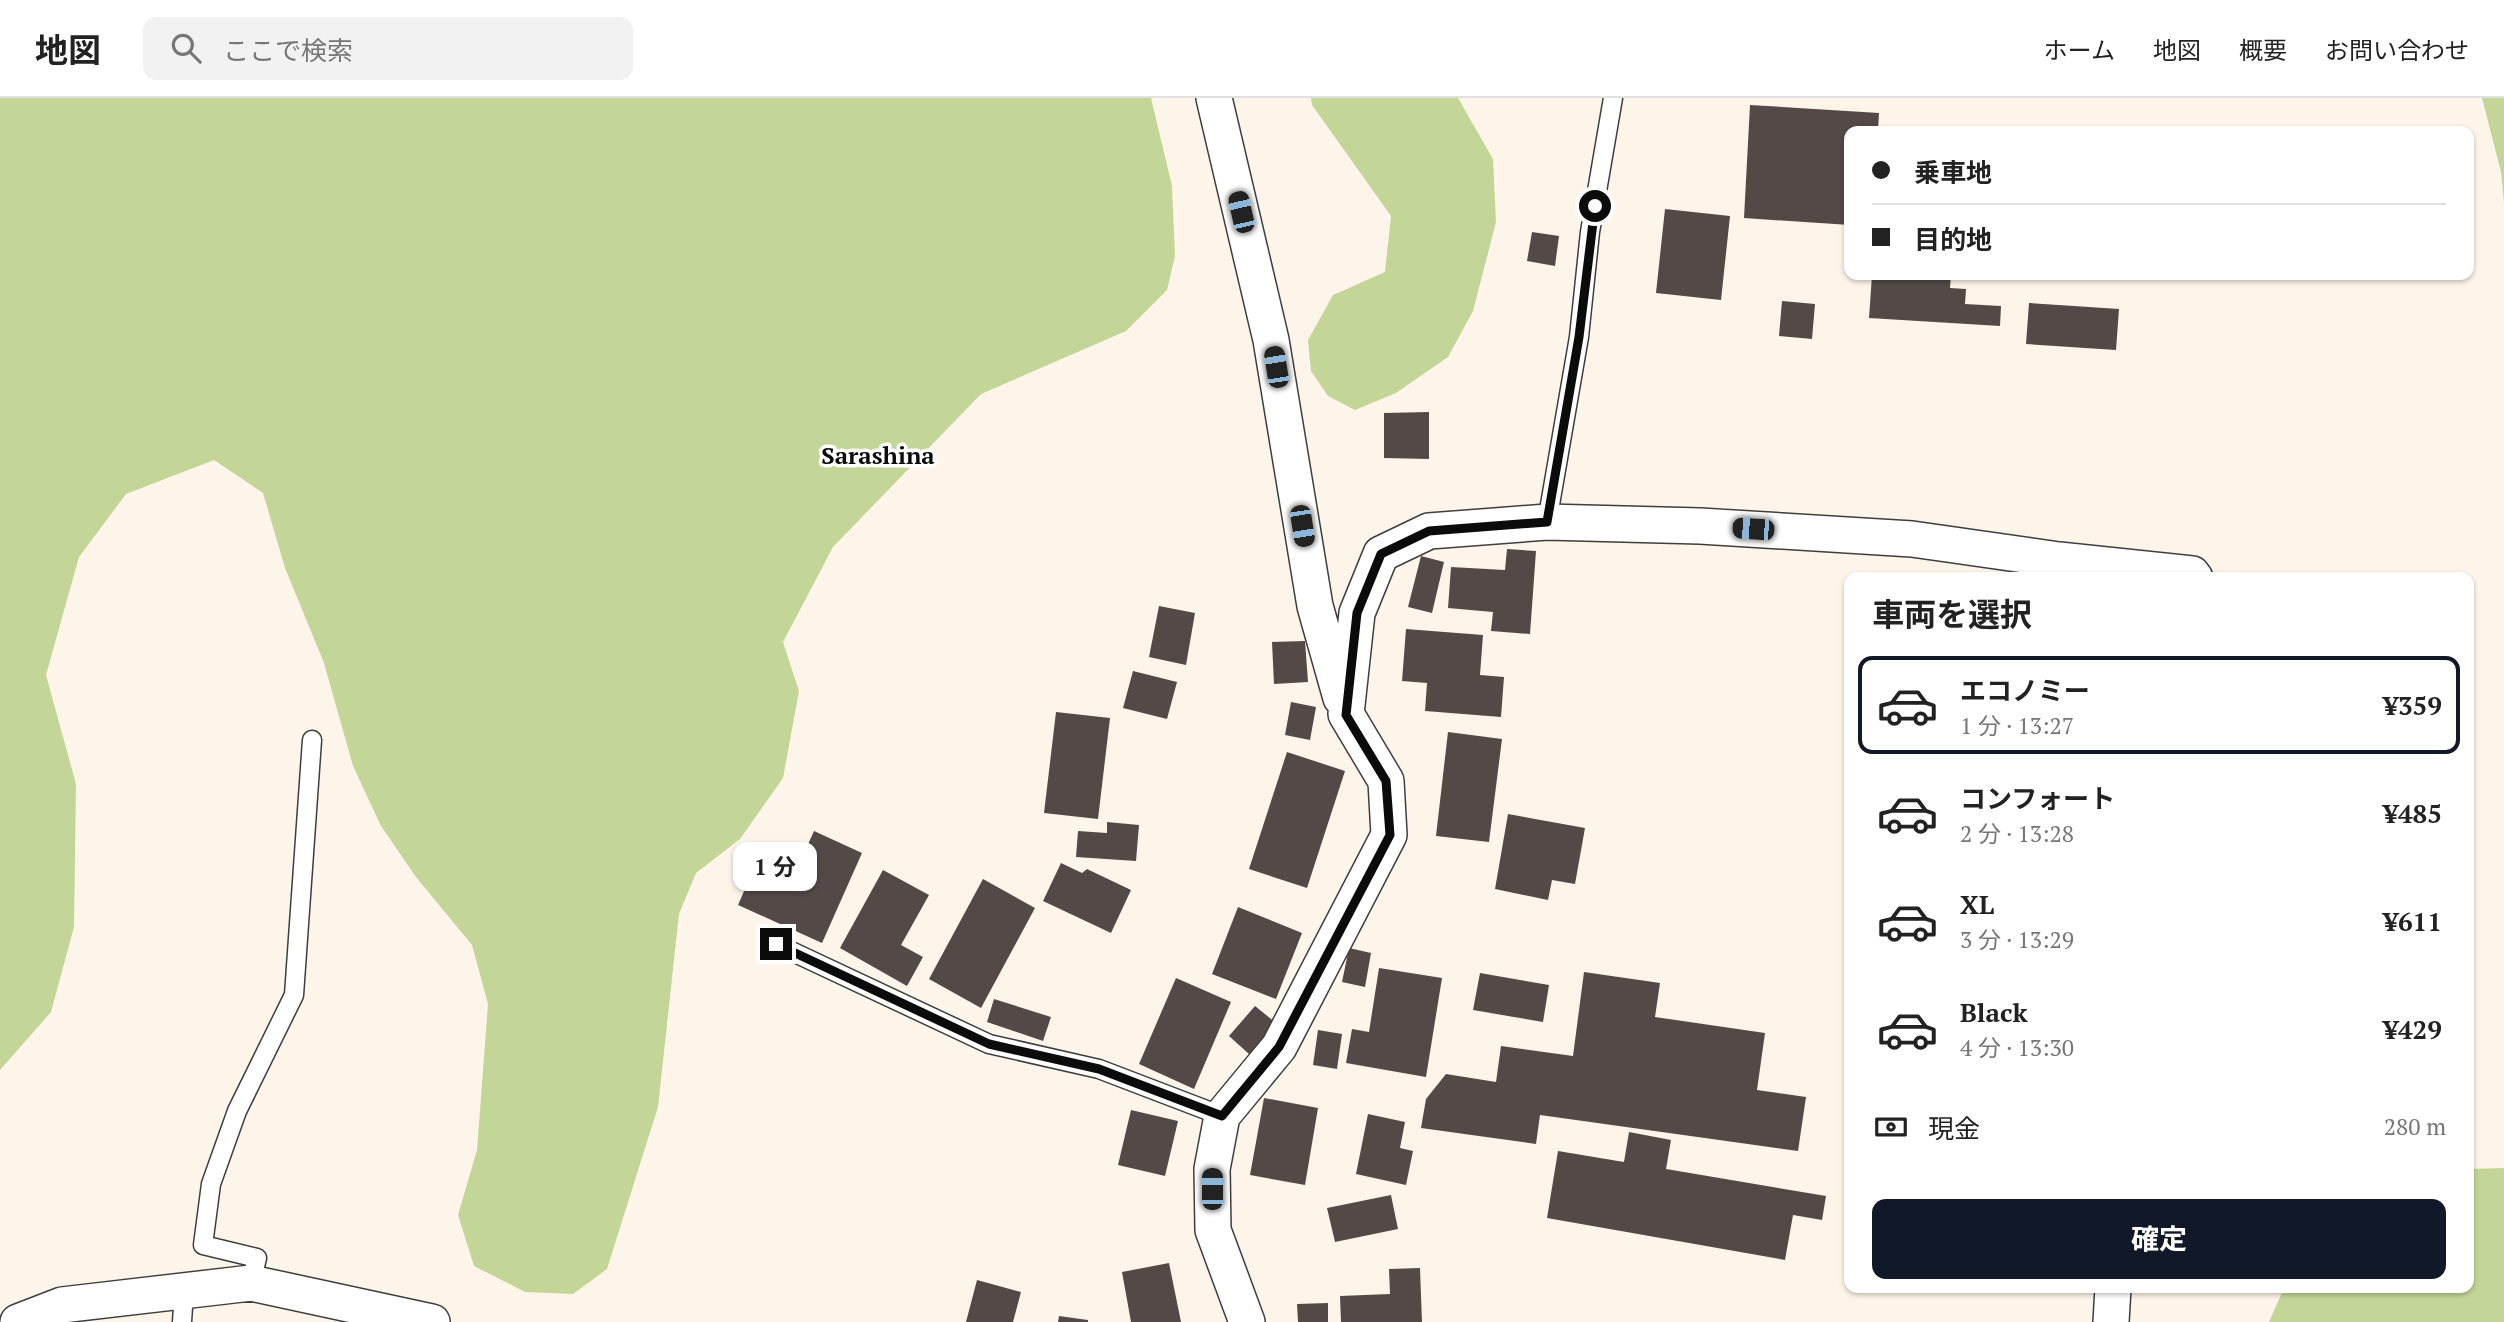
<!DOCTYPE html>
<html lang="ja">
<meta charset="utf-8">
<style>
body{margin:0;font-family:"PT Serif","Noto Sans JP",serif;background:#f2f2f2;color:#222;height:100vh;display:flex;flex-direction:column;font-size:26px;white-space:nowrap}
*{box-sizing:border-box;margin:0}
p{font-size:23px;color:#767676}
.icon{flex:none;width:38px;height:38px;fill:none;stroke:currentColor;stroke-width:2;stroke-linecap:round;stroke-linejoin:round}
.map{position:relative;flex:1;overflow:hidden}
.sheet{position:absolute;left:1844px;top:474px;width:630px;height:721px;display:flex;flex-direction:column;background:#fff;border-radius:14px;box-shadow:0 2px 5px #0004}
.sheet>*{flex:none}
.hud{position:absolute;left:1844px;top:28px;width:630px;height:154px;border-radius:14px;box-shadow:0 2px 5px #0004;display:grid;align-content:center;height:154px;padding:0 28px;background:#fff}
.end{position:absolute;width:32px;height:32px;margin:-16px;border:9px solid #0b0b0b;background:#fff;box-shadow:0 0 0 4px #fff}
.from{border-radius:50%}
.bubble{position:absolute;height:49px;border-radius:14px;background:#fff;box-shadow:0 2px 5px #0004;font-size:23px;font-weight:700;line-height:49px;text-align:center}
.car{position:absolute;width:21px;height:42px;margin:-21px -10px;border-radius:9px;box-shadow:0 0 5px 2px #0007;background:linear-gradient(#222 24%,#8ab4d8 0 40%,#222 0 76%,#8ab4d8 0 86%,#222 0)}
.hud b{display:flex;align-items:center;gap:24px;height:66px;font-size:26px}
.hud b+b{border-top:2px solid #e0e0e0}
.hud i{width:18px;height:18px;background:#222}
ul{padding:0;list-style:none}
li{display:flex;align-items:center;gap:21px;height:98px;margin:0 14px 10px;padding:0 14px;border:4px solid transparent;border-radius:14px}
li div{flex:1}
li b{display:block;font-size:26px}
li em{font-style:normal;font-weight:700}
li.current{border-color:#111827}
li>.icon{width:63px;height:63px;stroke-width:1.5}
h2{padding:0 28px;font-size:32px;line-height:84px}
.pay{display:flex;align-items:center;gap:18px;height:77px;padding:0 28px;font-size:26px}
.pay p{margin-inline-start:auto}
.primary-button{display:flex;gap:14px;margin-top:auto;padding:14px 28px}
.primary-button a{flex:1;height:80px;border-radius:14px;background:#111827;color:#fff;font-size:28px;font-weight:700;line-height:80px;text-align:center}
header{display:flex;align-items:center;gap:42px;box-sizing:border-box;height:98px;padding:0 35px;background:#fff;border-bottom:2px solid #e0e0e0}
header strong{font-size:33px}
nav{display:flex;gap:38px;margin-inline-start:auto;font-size:24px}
.search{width:490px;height:63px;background:#f2f2f2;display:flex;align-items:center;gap:18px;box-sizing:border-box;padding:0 24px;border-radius:14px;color:#767676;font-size:26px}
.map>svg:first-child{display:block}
.forest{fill:#c3d697}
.building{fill:#534a48}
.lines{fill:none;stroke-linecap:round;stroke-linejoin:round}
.lane-casing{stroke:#3e3e3e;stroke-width:21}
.street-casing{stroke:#3e3e3e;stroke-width:38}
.lane{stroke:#fff;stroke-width:18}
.street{stroke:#fff;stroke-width:35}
.route{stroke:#0b0b0b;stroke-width:9}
.labels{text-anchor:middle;stroke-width:7;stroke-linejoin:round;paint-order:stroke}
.quarter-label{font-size:24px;font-weight:bold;fill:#0b0b0b;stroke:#fff}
</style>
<header>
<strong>地図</strong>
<div class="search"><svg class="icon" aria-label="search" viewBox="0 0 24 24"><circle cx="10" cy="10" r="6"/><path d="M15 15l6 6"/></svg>ここで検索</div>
<nav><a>ホーム</a><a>地図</a><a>概要</a><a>お問い合わせ</a></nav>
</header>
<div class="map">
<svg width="2504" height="1224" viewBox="0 0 2504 1224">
<rect width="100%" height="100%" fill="#fef5ea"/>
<path class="forest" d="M0,0H1151L1172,88L1175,158L1167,192L1126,233L981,296L833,449L783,544L799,593L783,680L740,741L696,775L679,816L658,1009L607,1171L573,1196L525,1194L474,1168L458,1117L477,1052L488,906L472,847L416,779L381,728L353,668L324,565L285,470L263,395L214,362L126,396L79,459L46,577L76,686L74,829L51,914L0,972Z
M1311,0H1458L1493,61L1496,124L1473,213L1448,259L1396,295L1355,312L1328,298L1311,273L1308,242L1333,197L1385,174L1391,118L1312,7Z
M2482,0H2504V105L2501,74Z
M2504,1070V1224H2269L2284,1190H2469V1071Z"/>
<path class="building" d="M1750,7L1879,15L1878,33H1850V127L1744,120Z
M1665,111L1730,118L1721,202L1656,195Z
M1532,134L1559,138L1555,168L1527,163Z
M1872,177H1951L1950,190L1966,191L1965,206L2001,208L2000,228L1869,220Z
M1782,203L1815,206L1812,241L1779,238Z
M2029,205L2119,211L2116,252L2026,246Z
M1429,314V361L1384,360V315Z
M1507,451L1536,453L1530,536L1491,533L1493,514L1448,510L1451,469L1505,472Z
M1421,458L1444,464L1432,515L1408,509Z
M1159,508L1195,515L1186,567L1149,559Z
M1406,531L1483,537L1480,577L1504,579L1501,619L1425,613L1427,585L1402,583Z
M1305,543L1308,584L1274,586L1272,544Z
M1133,573L1177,584L1167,621L1123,610Z
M1291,604L1316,609L1310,642L1285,637Z
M1056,614L1110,620L1098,721L1044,715Z
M1448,634L1502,641L1489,744L1436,738Z
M1287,654L1345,673L1307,790L1249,771Z
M1508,716L1585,730L1575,786L1552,782L1548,802L1495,791Z
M1107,724L1139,727L1136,763L1076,759L1078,733L1107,735Z
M814,733L862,755L822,845L738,807L759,759L795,775Z
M1061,765L1082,775L1087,771L1131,792L1111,835L1043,803Z
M883,772L929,797L901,847L923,859L907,888L840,850Z
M983,781L1035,810L981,910L929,881Z
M1238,809L1302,835L1276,901L1212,876Z
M1349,850L1371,855L1365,889L1342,884Z
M1379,870L1442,880L1426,979L1346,965L1352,931L1369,934Z
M1584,874L1660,885L1655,919L1765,935L1757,992L1806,999L1798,1053L1540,1017L1536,1046L1421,1030L1426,1001L1446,976L1496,984L1501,948L1573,958Z
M1480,875L1549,887L1543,924L1473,912Z
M1176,880L1231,904L1194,991L1139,966Z
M994,901L1051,919L1043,943L987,924Z
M1255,908L1276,925L1249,956L1229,938Z
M1318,932L1342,936L1337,971L1313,967Z
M1264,1000L1318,1010L1305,1087L1250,1077Z
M1131,1012L1178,1023L1165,1078L1118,1067Z
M1368,1016L1405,1024L1400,1050L1413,1053L1406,1087L1356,1076Z
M1629,1034L1671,1042L1666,1071L1826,1098L1822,1122L1793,1117L1785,1162L1547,1120L1558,1053L1624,1064Z
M1391,1097L1398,1131L1335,1144L1327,1110Z
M1169,1165L1181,1224H1131L1122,1174Z
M1420,1170L1422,1224H1341L1340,1198L1390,1196L1389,1171Z
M977,1182L1021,1194L1013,1224H966Z
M1328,1205V1224H1298L1297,1206Z
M1059,1218L1088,1222V1224H1058Z"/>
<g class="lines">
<g class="lane-casing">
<path id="lane" d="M1547,424L1579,239L1590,134L1613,0
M776,846L989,946L1099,971L1222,1018
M251,1185L257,1160L203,1147L211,1086L237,1013L294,897L312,642
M182,1224L184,1193"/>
</g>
<g class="street-casing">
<path id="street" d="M1214,0L1271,242L1315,508L1341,600
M18,1224L62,1207L251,1185L432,1224
M1247,1224L1213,1132L1212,1071L1222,1018L1279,949L1389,737L1386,683L1346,616L1357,515L1381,456L1429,433L1547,424L1700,428L1912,441L2059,462L2192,476L2195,480
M2111,1224L2113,1190"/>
</g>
<use href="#lane" class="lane"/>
<use href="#street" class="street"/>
</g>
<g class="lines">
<path class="route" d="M776,846L989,946L1099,971L1222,1018L1279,949L1390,737L1386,683L1346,617L1357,515L1381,456L1429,433L1547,424L1579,239L1595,108"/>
</g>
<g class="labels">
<g class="quarter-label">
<text x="878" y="366">Sarashina</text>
</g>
</g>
</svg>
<i class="end from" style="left:1595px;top:108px"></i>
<i class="end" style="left:776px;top:846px"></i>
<div class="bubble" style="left:733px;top:744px;width:84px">1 分</div>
<i class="car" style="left:1241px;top:114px;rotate:347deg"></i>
<i class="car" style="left:1276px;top:269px;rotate:351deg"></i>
<i class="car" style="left:1302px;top:428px;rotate:171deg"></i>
<i class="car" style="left:1753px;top:431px;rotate:274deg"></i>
<i class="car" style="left:1212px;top:1091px;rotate:0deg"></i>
<div class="hud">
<b><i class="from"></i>乗車地</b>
<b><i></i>目的地</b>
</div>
<section class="sheet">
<h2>車両を選択</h2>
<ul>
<li class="current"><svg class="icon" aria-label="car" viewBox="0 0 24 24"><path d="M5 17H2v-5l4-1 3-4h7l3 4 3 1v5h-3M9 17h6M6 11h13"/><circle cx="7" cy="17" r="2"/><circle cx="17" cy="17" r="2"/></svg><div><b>エコノミー</b><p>1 分 · 13:27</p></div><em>¥359</em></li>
<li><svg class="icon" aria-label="car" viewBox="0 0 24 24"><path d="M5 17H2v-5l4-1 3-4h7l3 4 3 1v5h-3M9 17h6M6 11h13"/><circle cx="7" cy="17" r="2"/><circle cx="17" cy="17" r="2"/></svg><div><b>コンフォート</b><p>2 分 · 13:28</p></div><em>¥485</em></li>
<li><svg class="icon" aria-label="car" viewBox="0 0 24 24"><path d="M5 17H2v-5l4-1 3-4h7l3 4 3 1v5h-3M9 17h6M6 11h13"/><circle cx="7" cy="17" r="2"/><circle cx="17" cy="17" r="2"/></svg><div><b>XL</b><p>3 分 · 13:29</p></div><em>¥611</em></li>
<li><svg class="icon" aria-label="car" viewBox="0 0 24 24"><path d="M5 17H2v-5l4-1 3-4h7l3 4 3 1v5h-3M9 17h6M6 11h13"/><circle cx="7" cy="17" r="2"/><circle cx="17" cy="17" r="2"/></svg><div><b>Black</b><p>4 分 · 13:30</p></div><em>¥429</em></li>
</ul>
<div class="pay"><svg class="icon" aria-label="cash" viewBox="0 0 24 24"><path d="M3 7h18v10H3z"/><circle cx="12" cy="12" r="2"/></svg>現金<p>280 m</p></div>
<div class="primary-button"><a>確定</a></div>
</section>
</div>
